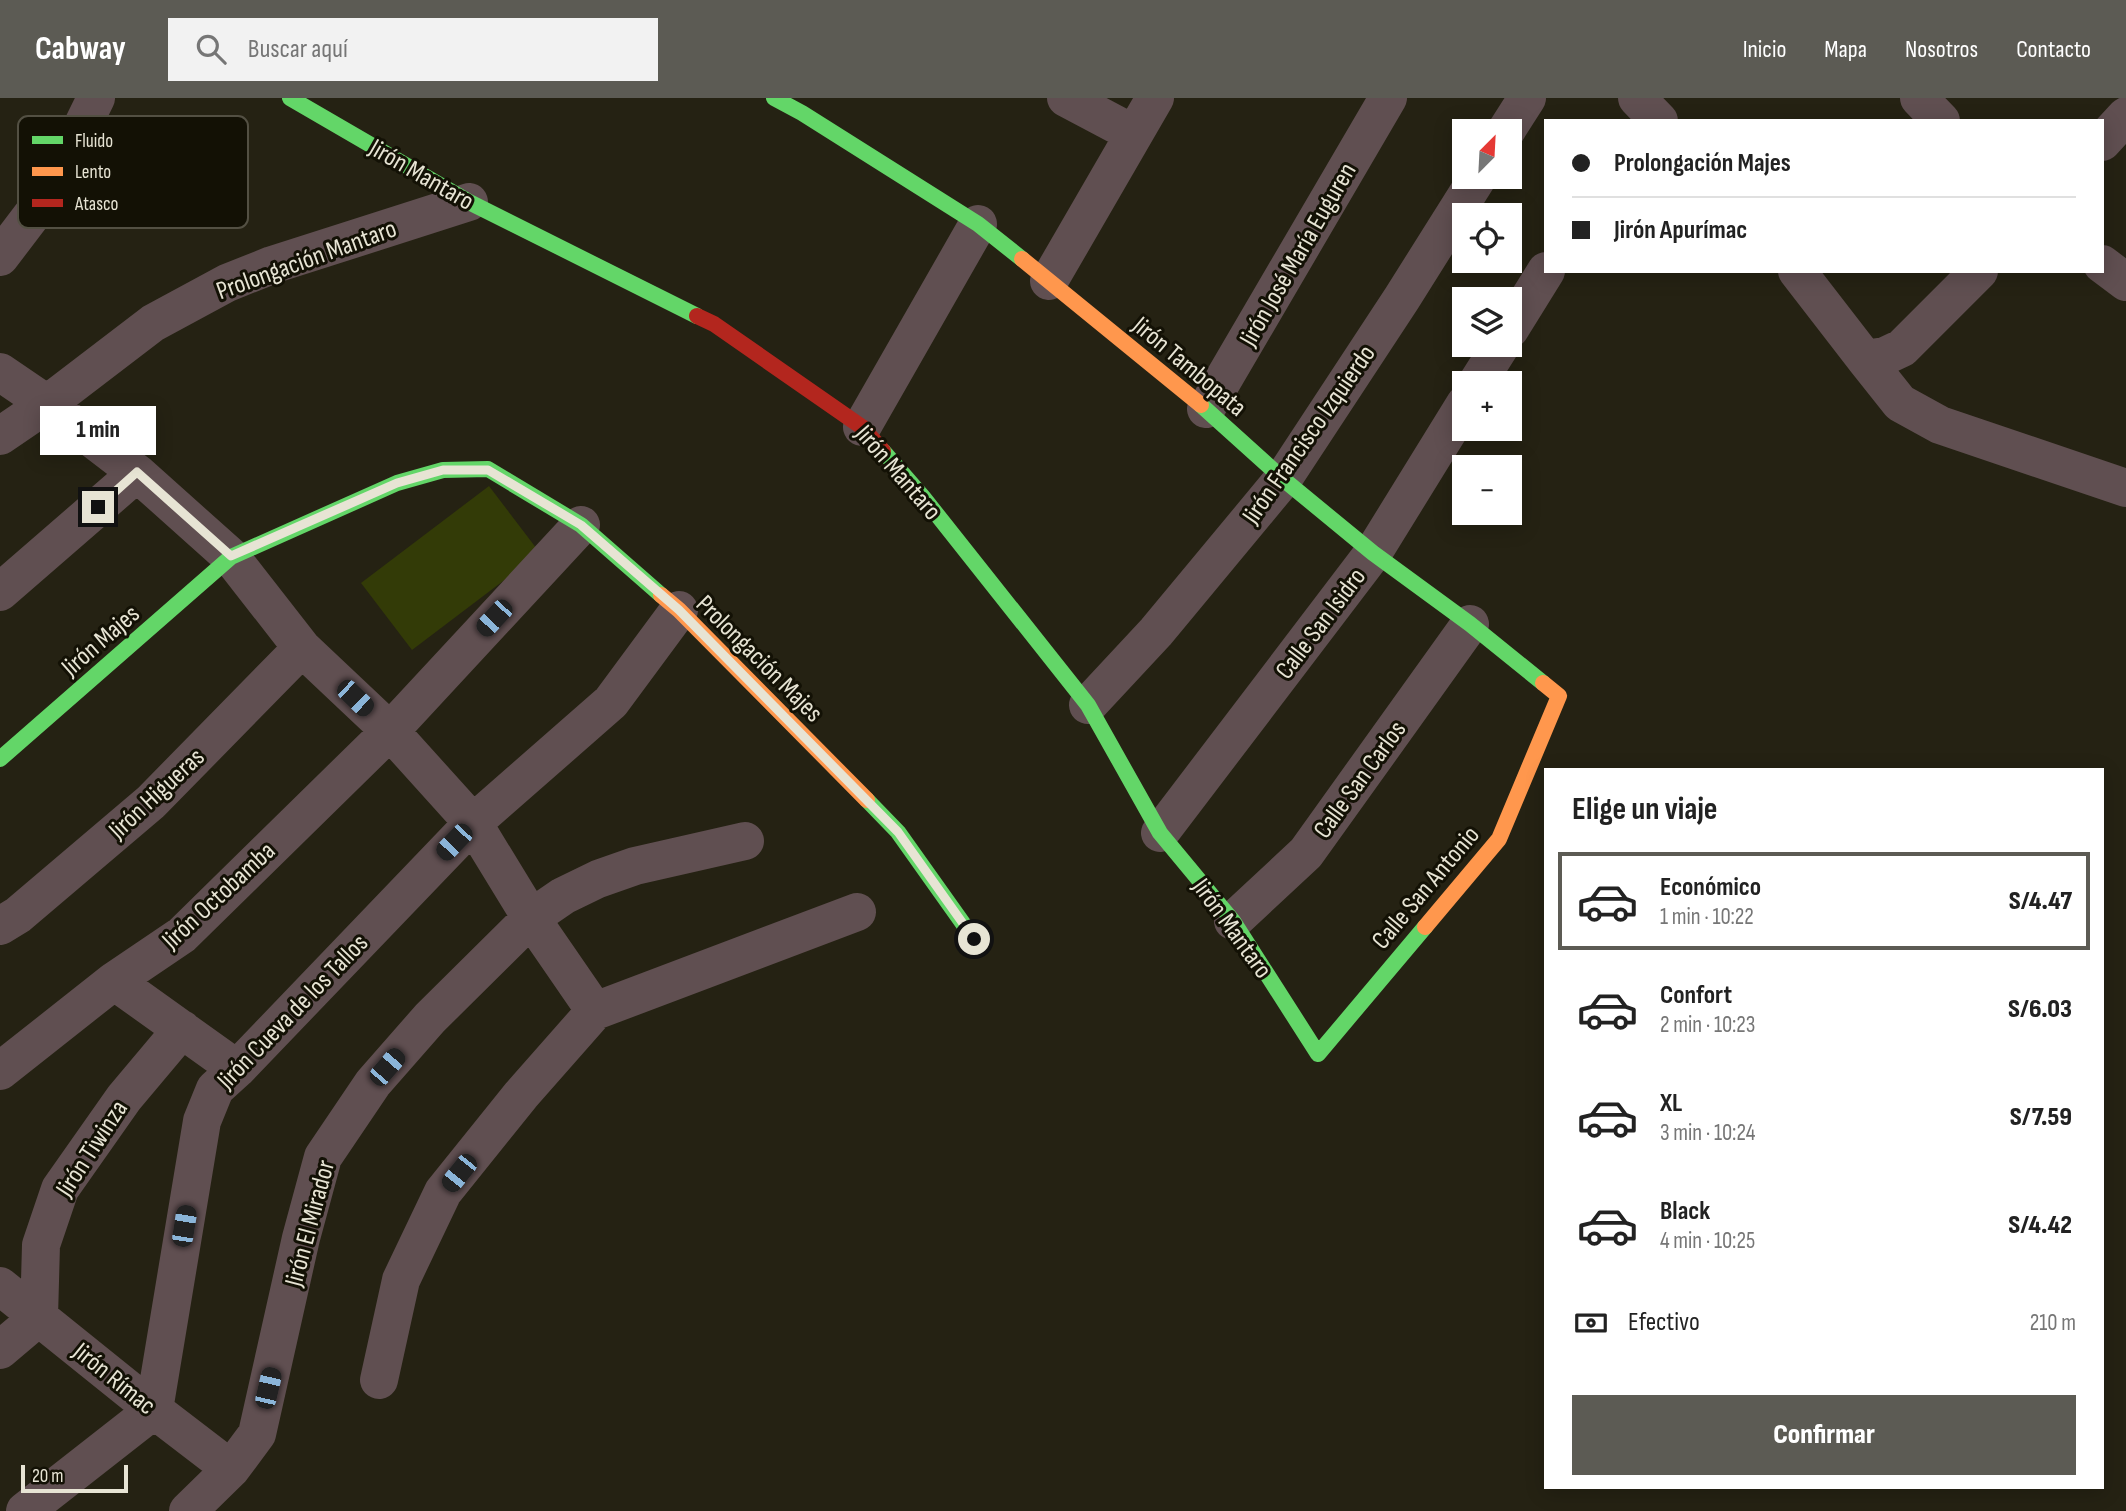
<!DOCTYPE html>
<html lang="es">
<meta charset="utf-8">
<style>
body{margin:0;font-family:"Sofia Sans Condensed",sans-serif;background:#f2f2f2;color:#222;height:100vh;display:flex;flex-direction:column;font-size:26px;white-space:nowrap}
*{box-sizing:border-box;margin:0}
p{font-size:23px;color:#767676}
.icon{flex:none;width:38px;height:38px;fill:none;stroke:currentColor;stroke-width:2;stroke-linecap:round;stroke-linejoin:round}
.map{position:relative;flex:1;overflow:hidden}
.details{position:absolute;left:1544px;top:670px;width:560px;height:721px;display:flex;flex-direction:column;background:#fff;border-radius:0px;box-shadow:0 4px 18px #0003}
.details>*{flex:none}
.banner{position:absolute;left:1544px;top:21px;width:560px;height:154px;border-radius:0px;box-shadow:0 4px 18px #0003;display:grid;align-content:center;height:154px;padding:0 28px;background:#fff}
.needle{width:46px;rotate:24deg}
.fabs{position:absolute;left:1452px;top:21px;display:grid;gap:14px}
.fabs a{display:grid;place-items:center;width:70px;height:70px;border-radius:0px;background:#fff;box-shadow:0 4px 18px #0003;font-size:35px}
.scale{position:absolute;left:21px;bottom:18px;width:107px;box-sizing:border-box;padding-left:7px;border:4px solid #e7e4d4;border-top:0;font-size:19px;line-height:24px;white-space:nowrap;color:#e7e4d4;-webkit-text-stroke:5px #131105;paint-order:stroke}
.end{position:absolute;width:32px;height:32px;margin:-16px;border:9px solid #e7e4d4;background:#111;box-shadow:0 0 0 4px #111}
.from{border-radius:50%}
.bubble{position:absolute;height:49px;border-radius:0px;background:#fff;box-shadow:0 4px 18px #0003;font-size:23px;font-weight:800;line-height:49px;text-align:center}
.car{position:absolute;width:21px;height:42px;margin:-21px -10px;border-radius:9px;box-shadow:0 0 5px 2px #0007;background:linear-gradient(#222 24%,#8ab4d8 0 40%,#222 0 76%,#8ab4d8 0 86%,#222 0)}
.banner b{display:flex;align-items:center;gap:24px;height:66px;font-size:26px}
.banner b+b{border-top:2px solid #e0e0e0}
.banner i{width:18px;height:18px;background:#222}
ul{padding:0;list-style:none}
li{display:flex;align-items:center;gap:21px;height:98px;margin:0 14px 10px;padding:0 14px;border:4px solid transparent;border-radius:0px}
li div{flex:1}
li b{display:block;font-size:26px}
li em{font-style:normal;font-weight:800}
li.on{border-color:#5c5b54}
li>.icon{width:63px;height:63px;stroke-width:1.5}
h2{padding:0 28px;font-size:32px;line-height:84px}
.pay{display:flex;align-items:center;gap:18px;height:77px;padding:0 28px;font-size:26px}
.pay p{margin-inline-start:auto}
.primary-button{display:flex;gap:14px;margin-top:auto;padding:14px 28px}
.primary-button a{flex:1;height:80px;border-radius:0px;background:#5c5b54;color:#fff;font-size:28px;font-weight:800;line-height:80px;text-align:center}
header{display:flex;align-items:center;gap:42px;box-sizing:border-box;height:98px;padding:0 35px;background:#5c5b54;color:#fff}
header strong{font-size:33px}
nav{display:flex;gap:38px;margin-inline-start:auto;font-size:24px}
.search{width:490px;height:63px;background:#f2f2f2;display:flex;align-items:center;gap:18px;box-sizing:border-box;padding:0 24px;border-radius:0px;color:#767676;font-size:26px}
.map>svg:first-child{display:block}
.green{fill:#333b07}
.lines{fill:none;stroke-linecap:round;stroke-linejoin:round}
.street{stroke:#604f51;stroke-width:38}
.fast{stroke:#63d668;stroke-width:16}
.slow{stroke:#ff974d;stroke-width:16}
.jam{stroke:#b3261e;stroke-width:16}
.route{stroke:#e7e4d4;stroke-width:9}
.labels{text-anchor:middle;stroke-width:6;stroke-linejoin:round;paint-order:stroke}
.street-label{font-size:26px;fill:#e7e4d4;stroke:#131105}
.key{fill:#131105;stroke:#535043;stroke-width:2}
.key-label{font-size:19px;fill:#e7e4d4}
</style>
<header>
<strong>Cabway</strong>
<div class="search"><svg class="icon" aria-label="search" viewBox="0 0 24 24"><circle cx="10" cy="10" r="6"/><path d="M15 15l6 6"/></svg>Buscar aquí</div>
<nav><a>Inicio</a><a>Mapa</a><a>Nosotros</a><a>Contacto</a></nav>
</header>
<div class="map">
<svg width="2126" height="1413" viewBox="0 0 2126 1413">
<rect width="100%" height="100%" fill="#252213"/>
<path class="green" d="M489,388L540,455L412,552L361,485Z"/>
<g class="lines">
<path class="street" d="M1066,0L1134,36
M1637,0L1659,23
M1919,0L1941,23
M1506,33L1527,0
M2102,44L2126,18
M0,159L51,92L96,0
M2102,166L2126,184
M1797,173L1865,261L1885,258L1902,250L1979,173
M1049,183L1155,0
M1510,231L1546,173
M1865,261L1900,305L1940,327L2126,390
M0,274L47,306L137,375L231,459L302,550L390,633L473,725L531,820L595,913
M1477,285L1501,247
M1206,311L1388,0
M862,329L978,126
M0,338L47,306L153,225L227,185L272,167L469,104
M0,494L137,375
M1088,607L1156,534L1283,381L1402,200L1478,79
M1160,735L1373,455L1465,306
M1233,823L1306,755L1470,526
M0,828L18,817L151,704L302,550
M114,883L237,971
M0,973L114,883L182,837L390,633L581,427
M0,1188L154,1312L231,1371
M0,1252L39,1219L41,1147L60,1091L124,1000L182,931
M379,1282L401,1182L443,1094L521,997L595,913L857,814
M25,1413L154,1312L202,1023L215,991L237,971L473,725L611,604L679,512
M188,1413L231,1371L257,1336L301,1140L323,1059L373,985L430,920L531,820L563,798L598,781L635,768L745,743"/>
<path class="fast" d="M290,0L469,104L697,218
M774,0L802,15L978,126L1022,161
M1201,307L1283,381L1373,455L1470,526L1543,585
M883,353L923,399L1088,607L1160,735L1233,823L1318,956L1425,829
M0,661L231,459L397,385L443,372L488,371L581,427L661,497
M867,702L898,734L974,841"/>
<path class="slow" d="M1022,161L1201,307
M661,497L679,512L867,702
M1425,829L1499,741L1559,598L1543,585"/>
<path class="jam" d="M697,218L714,226L862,329L883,353"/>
</g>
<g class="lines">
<path class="route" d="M98,409L137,374L231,458L397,385L443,372H488L581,427L679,512L898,734L974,841"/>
</g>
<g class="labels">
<g class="street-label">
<text transform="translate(422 76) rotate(30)" y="9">Jirón Mantaro</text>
<text transform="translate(1297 156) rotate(-60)" y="9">Jirón José María Euguren</text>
<text transform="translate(306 161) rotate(-20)" y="9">Prolongación Mantaro</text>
<text transform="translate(1190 268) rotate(40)" y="9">Jirón Tambopata</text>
<text transform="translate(1308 336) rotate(-55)" y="9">Jirón Francisco Izquierdo</text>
<text transform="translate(899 374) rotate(49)" y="9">Jirón Mantaro</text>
<text transform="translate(1320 525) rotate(-53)" y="9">Calle San Isidro</text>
<text transform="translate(100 542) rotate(-41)" y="9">Jirón Majes</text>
<text transform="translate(760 560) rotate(45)" y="9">Prolongación Majes</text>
<text transform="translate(1359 681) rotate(-54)" y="9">Calle San Carlos</text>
<text transform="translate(156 695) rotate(-43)" y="9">Jirón Higueras</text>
<text transform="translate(1425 789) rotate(-50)" y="9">Calle San Antonio</text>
<text transform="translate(218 797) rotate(-43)" y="9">Jirón Octobamba</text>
<text transform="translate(1233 830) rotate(54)" y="9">Jirón Mantaro</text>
<text transform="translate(292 913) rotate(-46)" y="9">Jirón Cueva de los Tallos</text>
<text transform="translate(91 1050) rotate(-57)" y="9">Jirón Tiwinza</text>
<text transform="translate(309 1125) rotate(-75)" y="9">Jirón El Mirador</text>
<text transform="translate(115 1280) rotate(39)" y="9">Jirón Rímac</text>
</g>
</g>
<rect x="18" y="18" width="230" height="112" rx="10" class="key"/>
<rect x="32" y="38" width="31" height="8" fill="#63d668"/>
<rect x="32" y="69" width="31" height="9" fill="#ff974d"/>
<rect x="32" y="101" width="31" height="8" fill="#b3261e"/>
<g class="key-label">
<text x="75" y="49">Fluido</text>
<text x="75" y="80">Lento</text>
<text x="75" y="112">Atasco</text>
</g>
</svg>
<div class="fabs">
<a><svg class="needle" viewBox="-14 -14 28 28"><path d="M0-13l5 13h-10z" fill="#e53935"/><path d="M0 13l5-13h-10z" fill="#767676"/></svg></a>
<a><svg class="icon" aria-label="locate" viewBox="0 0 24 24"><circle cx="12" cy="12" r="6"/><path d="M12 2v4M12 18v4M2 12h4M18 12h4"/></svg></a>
<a><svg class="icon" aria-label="layers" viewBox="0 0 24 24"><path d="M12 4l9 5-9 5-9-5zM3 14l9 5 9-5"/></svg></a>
<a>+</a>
<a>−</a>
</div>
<div class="scale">20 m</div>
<i class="end from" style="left:974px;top:841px"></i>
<i class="end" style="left:98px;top:409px"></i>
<div class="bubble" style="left:40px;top:308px;width:116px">1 min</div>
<i class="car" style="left:494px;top:520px;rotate:223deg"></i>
<i class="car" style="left:355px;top:600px;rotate:134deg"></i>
<i class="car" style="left:454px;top:744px;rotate:224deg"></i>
<i class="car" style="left:387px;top:969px;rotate:41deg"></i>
<i class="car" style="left:459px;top:1075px;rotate:219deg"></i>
<i class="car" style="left:184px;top:1128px;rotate:9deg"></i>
<i class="car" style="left:268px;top:1290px;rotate:13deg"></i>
<div class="banner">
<b><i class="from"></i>Prolongación Majes</b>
<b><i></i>Jirón Apurímac</b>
</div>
<section class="details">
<h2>Elige un viaje</h2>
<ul>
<li class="on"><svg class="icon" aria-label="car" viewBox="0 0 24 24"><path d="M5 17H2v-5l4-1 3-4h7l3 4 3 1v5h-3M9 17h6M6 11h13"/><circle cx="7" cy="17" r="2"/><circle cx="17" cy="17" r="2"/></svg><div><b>Económico</b><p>1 min · 10:22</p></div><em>S/4.47</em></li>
<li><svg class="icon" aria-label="car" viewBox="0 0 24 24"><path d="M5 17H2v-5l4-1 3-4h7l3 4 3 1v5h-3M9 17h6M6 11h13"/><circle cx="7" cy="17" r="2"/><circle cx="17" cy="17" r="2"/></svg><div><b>Confort</b><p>2 min · 10:23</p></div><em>S/6.03</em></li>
<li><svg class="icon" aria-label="car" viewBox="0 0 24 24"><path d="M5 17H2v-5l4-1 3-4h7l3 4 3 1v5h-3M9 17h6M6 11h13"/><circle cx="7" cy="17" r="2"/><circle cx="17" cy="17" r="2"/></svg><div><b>XL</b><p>3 min · 10:24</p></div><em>S/7.59</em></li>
<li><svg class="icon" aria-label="car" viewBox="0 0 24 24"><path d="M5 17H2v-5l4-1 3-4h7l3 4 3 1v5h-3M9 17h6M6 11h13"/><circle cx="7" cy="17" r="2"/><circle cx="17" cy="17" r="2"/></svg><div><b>Black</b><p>4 min · 10:25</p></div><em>S/4.42</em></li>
</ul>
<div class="pay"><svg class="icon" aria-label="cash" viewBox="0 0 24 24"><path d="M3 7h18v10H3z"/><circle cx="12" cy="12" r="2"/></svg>Efectivo<p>210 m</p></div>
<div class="primary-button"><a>Confirmar</a></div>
</section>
</div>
